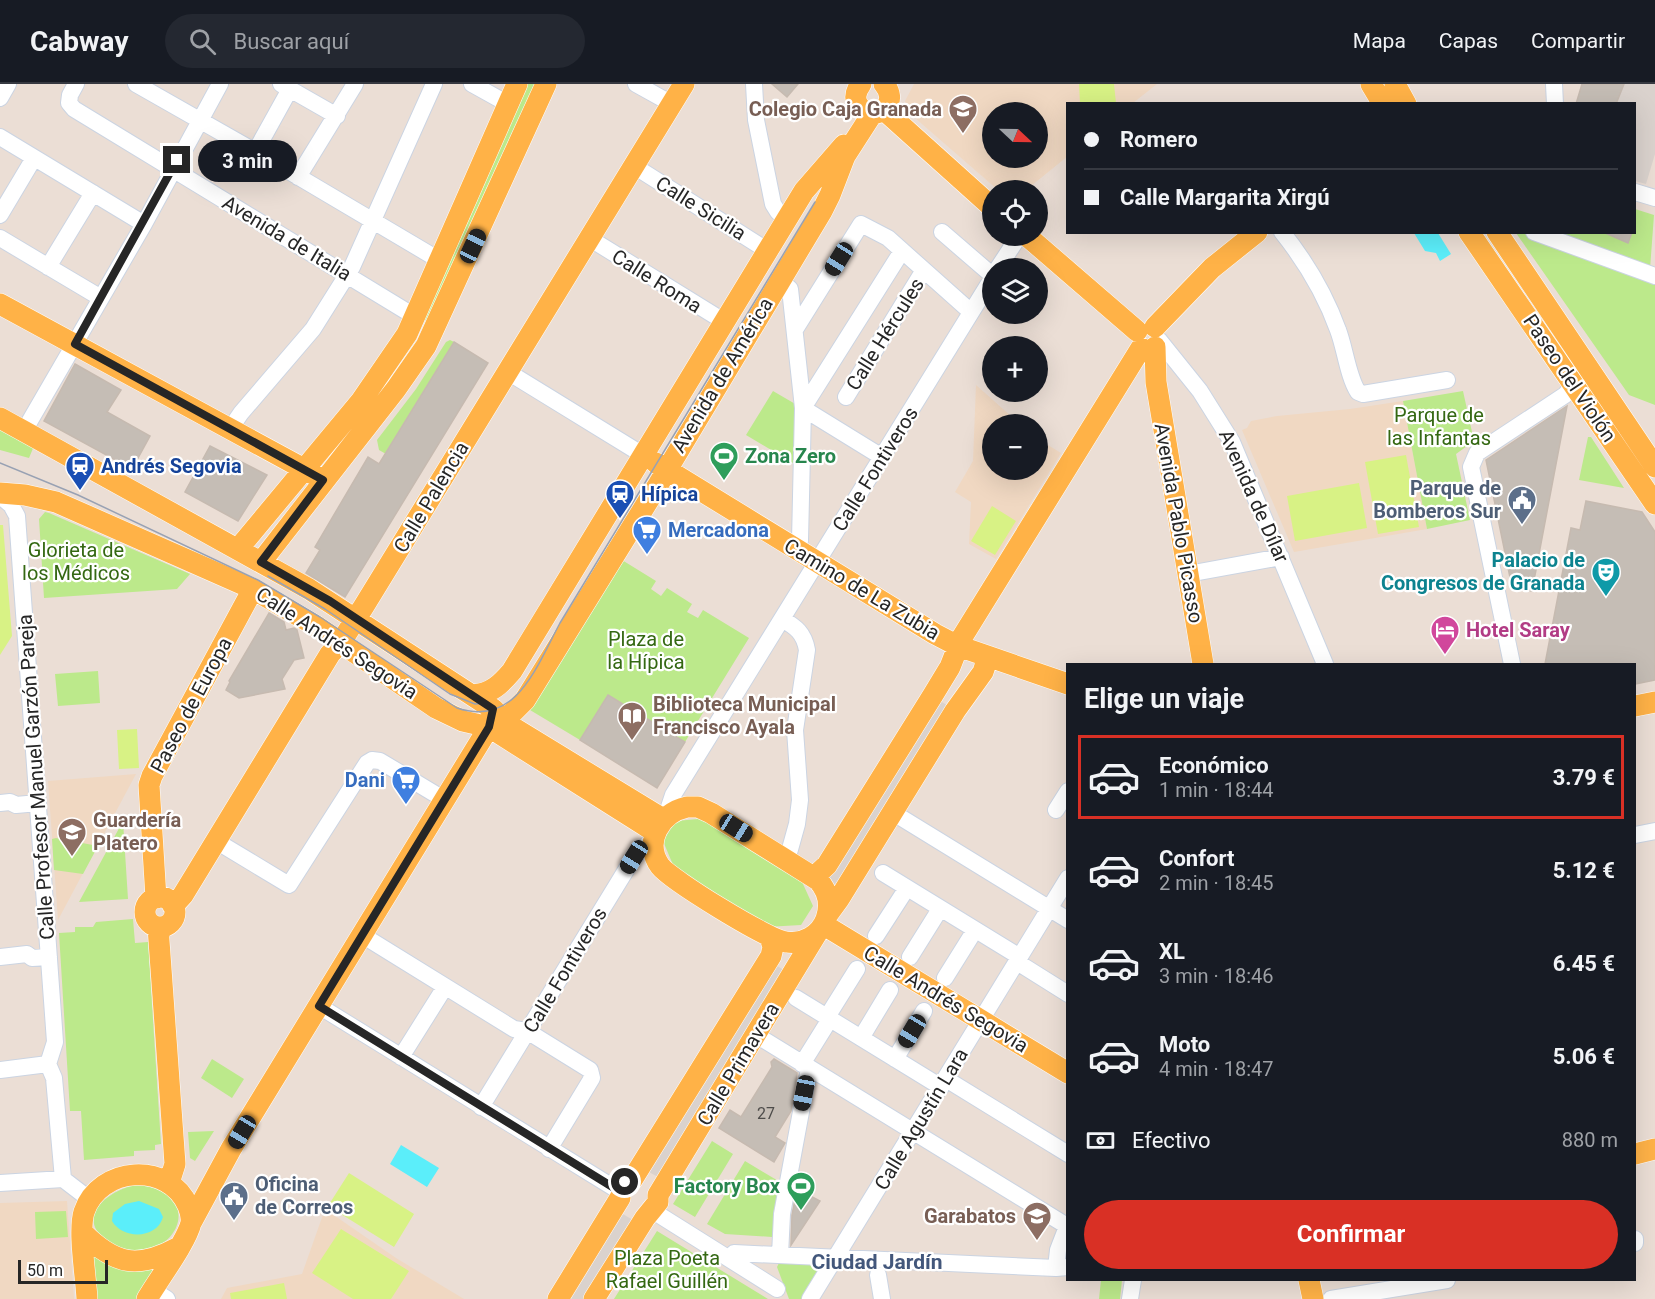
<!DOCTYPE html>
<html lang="es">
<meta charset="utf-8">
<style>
body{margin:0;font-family:Roboto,sans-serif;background:#242831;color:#f1f3f6;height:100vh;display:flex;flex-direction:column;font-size:22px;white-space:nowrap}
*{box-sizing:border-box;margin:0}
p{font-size:20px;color:#9ea1a6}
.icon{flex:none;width:33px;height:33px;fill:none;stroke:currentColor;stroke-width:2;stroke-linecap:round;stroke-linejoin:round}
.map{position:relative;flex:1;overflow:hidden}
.panel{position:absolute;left:1066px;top:579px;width:570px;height:618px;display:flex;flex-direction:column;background:#171b24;border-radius:0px;box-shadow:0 6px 24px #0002}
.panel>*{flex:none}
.top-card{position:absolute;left:1066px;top:18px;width:570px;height:132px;border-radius:0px;box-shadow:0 6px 24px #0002;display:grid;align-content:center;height:132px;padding:0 18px;background:#171b24}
.needle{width:39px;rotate:112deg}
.controls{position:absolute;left:982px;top:18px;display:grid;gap:12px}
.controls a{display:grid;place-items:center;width:66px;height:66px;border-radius:50%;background:#171b24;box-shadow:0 6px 24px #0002;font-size:30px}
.scale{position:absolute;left:18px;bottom:15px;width:90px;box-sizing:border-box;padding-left:6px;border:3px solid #262626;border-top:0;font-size:16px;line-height:21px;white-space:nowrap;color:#262626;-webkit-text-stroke:4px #fff;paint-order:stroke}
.end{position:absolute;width:27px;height:27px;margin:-14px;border:8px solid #262626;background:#fff;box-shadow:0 0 0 3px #fff}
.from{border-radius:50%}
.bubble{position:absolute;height:42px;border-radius:21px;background:#171b24;box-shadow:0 6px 24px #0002;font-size:20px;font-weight:700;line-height:42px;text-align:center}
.car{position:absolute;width:18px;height:36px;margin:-18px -9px;border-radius:8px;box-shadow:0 0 4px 2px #0007;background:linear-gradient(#222 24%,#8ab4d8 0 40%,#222 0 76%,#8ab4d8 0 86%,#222 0)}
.top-card b{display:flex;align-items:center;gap:21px;height:57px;font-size:22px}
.top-card b+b{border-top:2px solid #363941}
.top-card i{width:15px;height:15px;background:#f1f3f6}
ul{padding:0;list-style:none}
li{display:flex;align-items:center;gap:18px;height:84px;margin:0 12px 9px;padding:0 6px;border:3px solid transparent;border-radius:0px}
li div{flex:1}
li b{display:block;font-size:22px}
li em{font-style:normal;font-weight:700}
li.active{border-color:#d93025}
li>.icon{width:54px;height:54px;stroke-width:1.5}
h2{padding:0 18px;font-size:27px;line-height:72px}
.pay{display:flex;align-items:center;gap:15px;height:66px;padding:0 18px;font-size:22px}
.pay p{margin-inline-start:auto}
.cta{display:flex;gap:12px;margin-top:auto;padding:12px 18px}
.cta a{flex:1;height:69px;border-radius:36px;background:#d93025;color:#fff;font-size:24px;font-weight:700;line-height:69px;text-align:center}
header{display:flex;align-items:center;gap:36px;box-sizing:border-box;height:84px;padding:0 30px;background:#171b24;border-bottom:2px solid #363941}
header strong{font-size:28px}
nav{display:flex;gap:33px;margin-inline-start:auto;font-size:21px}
.search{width:420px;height:54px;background:#242831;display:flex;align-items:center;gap:15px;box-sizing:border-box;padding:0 21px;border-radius:33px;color:#9ea1a6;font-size:22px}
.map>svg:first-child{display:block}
.education{fill:#f0d8c2;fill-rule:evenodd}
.green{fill:#bce98b}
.pitch{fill:#d8f285}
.plaza{fill:#dad2cd}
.water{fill:#5beefa}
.building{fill:#c5bdb5;stroke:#c6bab0;stroke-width:1.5}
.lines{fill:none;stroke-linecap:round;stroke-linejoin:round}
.minor-casing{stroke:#cbd4e2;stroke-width:18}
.major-casing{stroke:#fff;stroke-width:22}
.minor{stroke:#fff;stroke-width:16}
.major{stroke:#ffb247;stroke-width:21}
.tram{stroke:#98a1b3;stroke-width:1.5}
.route{stroke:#262626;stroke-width:8}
.labels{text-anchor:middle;stroke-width:4.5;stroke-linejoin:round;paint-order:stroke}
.number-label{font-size:16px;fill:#4e4c4a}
.education-label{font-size:20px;font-weight:bold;fill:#785e54;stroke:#fff;text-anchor:end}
.street-label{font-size:20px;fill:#262626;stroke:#fff}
.park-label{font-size:20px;fill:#346812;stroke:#fff}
.leisure-label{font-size:20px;font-weight:bold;fill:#27864d;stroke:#fff;text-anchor:start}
.transit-label{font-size:20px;font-weight:bold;fill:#164399;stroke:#fff;text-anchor:start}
.service-label{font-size:20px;font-weight:bold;fill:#4e5e75;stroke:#fff;text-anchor:end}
.shop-label{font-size:20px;font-weight:bold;fill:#366cbe;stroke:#fff;text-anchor:start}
.culture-label{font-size:20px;font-weight:bold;fill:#0d838f;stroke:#fff;text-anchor:end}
.hotel-label{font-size:20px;font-weight:bold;fill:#b23c85;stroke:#fff;text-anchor:start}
.neighbourhood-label{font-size:21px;font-weight:bold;fill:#43577b;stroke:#fff}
</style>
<header>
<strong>Cabway</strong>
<div class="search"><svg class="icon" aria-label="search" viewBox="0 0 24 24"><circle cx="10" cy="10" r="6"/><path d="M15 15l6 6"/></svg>Buscar aquí</div>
<nav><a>Mapa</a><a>Capas</a><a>Compartir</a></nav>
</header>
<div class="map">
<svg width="1655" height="1215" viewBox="0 0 1655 1215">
<rect width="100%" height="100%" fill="#ebded5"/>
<path class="education" d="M914,0H1157L1133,19L1068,20V72L1026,106H998L907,27L905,17ZM993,28H1038V74H993Z
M976,301L1020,340H993V386H1038V355L1061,369L996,475L969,460L971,418L955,408L973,377Z
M1403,317L1427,445L1294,468L1242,346L1247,344L1251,337L1277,332L1350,325Z
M136,690L58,836L48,697Z
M67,1117L74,1215H0V1119Z
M325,1125L396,1174L464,1215H221L227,1204L302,1190Z"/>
<path class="green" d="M523,0H541L429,238L421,234Z
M1635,125L1654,131L1650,185L1556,149L1635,148Z
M1516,149H1523L1655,196V321L1629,311Z
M450,256L454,258L386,370L379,366L377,356L416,305L446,258Z
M773,307L797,321L798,382L746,351Z
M1463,307L1474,357L1456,370L1470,436L1427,445L1403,317Z
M0,342L34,362L29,374L0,366Z
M1588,353H1591L1624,404L1579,396Z
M45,428L49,429L190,490L177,505L44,514L39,435Z
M622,476L656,497L651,505L661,512L667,504L692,520L687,528L698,534L703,526L749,554L685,658L608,611L580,656L530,626Z
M98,587L100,619L58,622L55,590Z
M709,734L798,789L813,822L801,841L766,843L676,788L663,757L676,737Z
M123,737L128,815L79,818Z
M56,754L98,762L83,790L54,786L52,755Z
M133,835L135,859L148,858L161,1060L155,1061V1066L134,1067V1072L84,1076L81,1027H70L59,849L75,848V843H93L96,838Z
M212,975L244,995L232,1014L201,994Z
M214,1047L195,1077L190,1074L188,1048Z
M712,1057L733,1070L695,1133L673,1120Z
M745,1077L780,1098L772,1153L725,1150L707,1140Z
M137,1101C217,1109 167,1195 108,1157C73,1134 109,1105 137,1101Z
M66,1127L68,1153L36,1155L35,1128Z
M657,1147L768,1215H614Z
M94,1172L151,1185L154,1189L140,1215H92L89,1173Z
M779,1179L823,1182L806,1215H789L777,1183Z
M1101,1196H1122L1120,1215H1099Z"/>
<path class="pitch" d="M1079,0H1114L1116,19H1080Z
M1406,371L1419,443L1378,450L1365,378Z
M1359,399L1367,444L1295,457L1287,412Z
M992,422L1016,437L995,471L971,457Z
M0,441H3L12,552L0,571Z
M137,645L139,684L119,685L117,646Z
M349,1089L414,1130L394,1163L328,1122Z
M341,1145L409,1187L391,1215H353L312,1189Z
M284,1199L287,1215H231L230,1209Z"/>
<path class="plaza" d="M1624,0H1655V70L1646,100L1635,97V20H1616Z
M940,617L947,621L837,811L823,794Z
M771,878L790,890L660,1094L647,1087Z
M621,1129L633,1136L584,1215H568Z"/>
<path class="water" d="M1414,149H1438L1451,170L1440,177L1436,169L1425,167Z
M401,1061L439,1084L427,1103L390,1080Z
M139,1117L159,1125L163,1133C157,1155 123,1156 112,1137L113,1129L125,1120Z"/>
<path class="building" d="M772,0H798L787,13Z
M1582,0H1624L1616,20H1576Z
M1603,148H1632L1628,159Z
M454,258L488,279L345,513L306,489L320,466L315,463L368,373L379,380Z
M75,280L121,306L107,328L150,352L132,385L44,337Z
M1567,322L1532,507L1512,503L1486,376Z
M210,362L267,391L238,437L185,408Z
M1586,417L1642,428L1655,448V596L1635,600V580H1545L1571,444L1580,446Z
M269,529L284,538L286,546L294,544L297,546L304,574L294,576L282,595L285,605L239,614L226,606L230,598L229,597Z
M608,611L685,658L657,704L580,656Z
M774,975L797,989L791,1027L775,1053L785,1059L774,1078L719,1044L730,1026L741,1033L772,983L771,978Z
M797,1105L820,1117L791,1161L792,1131Z"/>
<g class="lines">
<g class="minor-casing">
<path id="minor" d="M76,0L70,11L69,19L74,25L414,232
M136,0L282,83L439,176
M281,0L337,32
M472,0L508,20
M636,0L672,20
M754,0L756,36L773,120L778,128L787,134
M1554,0L1555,20
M0,14L8,0
M0,53L144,140
M259,61L290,5
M634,82L768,167
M298,93L355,0
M1635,108L1655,114
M0,131L34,74
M942,148L993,192
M1282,148C1306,178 1325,210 1338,246C1345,264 1348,293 1358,308L1363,310L1447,296
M1534,148L1655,192
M0,154L101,214
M589,154L725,238
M48,183L93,109
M998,184L1019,152
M780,196L790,205L803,324L800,457L795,464
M796,244L861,140L888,154L971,228
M1159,256L1200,307L1232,358L1325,580
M508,288L643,371
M846,313L924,186
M803,324L902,167
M809,328L882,373
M230,345L241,329L313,245L352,183L434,0
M24,347L144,140L220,0
M0,412L11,421L17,432L55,958L48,980
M1188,490L1281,473
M782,535C796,543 804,549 807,566L795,646L800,716L797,740L787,776
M1512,580L1471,383L1477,369L1565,311L1574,300
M0,719L10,718L16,721L38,719
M1056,726L1068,707
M892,728L1068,836
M666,732L673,711L993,193
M1635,751L1655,747
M216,757L289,801L367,679L372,676L380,677L445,716
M883,789L1020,873
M362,851L514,945L527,947L590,986L592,994L549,1065
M876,852L907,804
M0,873L27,870L32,874L49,873
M910,873L940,825
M1017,878L1068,910
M945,894L975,846
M796,914L941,1003
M319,922L619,1107
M827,933L857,885
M756,951L1067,1142
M861,954L890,906
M401,973L445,903
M895,975L924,927
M48,980L54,994L63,1095
M802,980L830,935
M0,986L48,980
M946,995L1068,1070
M481,1023L634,773L654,754
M63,1095L89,1115
M0,1099L63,1095
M653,1127L777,1205
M1635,1155V1159
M780,1171L782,1130L808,990L811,985
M730,1174L734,1169L1056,1184L1068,1183
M1056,1184L1058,1166L1068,1140
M878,1191L882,1215
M153,1206L167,1215
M810,1215L1068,794
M1130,1215L1133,1196
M1331,1215L1447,1196"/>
</g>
<g class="major-casing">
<path id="major" d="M861,0C851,13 856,26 872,30C889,28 895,13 884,0
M1371,0L1383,20
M1395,0L1406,20
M884,26L993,124
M1469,148L1655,420
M1497,148L1655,383
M1027,152L1137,247
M0,220L315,391
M1155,243L1212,184L1257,148
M1155,263L1156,298L1203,580
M0,334L309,505L493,625L509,641L663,735
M656,379L935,550L958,562L1068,600
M0,409L25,411L56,418L253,505L316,542L436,624L463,637L489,643L655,748
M238,465L361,317L407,250L517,0
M261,478L396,305L426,262L546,0
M473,611C491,610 501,600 512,587L804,107L844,61
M1635,622L1655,618
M493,642L504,637L525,616L658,401L822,127L830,111L845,72L872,30
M687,723H698L711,729L818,796C828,807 831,821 826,835C820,851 803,861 786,858C768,856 671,796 660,782C643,758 660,729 687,723Z
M814,793L827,781L933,611L950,583L961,555L1141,264
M145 828a15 15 0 1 1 30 0a15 15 0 1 1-30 0Z
M156,814L149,701L152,692L253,505
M173,822L183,811L330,570L341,558L364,522L684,0
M828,830L839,815L955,627L983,588L988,573
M824,841L1068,989
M158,843L175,1080L169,1099
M1635,1070L1655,1065
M632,1096L771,872L773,863L770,853
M191,1139L231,1065L489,643L492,630
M83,1149C115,1181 138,1185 177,1164
M1309,1196L1313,1215
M87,1215C86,1193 78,1147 84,1128C99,1082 169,1077 188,1122C190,1127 192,1133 191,1139C186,1159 158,1196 147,1215
M558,1215L620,1114
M594,1215L645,1134L658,1118V1111L817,849"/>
</g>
<use href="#minor" class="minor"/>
<use href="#major" class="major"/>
<path class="tram" d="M0,379L78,411L258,496L320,533L457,624C517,644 537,581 560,539L815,118
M268,492L325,525L450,610L475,620L486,619"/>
</g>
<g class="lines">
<path class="route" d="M177,76L75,260L323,396L261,478L330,517L493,625L489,643L319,922L619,1107L625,1098"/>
</g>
<defs>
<g id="school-pin" transform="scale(1.5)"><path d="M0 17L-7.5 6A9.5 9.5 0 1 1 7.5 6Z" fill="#8d6e63" stroke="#fff"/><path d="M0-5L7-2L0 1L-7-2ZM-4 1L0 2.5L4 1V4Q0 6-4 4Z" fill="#fff"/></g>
<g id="stadium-pin" transform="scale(1.5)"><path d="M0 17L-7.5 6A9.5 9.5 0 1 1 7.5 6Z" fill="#2e9e5b" stroke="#fff"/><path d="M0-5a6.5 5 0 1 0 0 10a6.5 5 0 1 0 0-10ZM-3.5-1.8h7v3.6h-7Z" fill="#fff"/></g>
<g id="station-pin" transform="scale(1.5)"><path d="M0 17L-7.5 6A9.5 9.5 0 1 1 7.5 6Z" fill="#1a4fb4" stroke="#fff"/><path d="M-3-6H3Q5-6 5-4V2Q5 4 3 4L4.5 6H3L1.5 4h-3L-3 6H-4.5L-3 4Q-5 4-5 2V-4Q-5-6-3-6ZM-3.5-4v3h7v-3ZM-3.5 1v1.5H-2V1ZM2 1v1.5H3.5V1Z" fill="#fff"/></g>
<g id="civic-pin" transform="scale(1.5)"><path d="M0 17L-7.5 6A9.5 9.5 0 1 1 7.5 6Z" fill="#5c6f8a" stroke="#fff"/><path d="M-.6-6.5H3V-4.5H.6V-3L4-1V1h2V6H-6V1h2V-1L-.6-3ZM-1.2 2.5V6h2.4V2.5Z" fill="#fff"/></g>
<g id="supermarket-pin" transform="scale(1.5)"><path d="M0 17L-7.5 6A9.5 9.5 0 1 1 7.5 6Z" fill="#3f7fe0" stroke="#fff"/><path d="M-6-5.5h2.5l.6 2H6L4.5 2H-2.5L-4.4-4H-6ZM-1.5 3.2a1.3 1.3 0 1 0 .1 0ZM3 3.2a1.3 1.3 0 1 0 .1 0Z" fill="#fff"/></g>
<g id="theatre-pin" transform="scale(1.5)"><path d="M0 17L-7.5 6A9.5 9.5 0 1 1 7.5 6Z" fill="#0f9aa8" stroke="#fff"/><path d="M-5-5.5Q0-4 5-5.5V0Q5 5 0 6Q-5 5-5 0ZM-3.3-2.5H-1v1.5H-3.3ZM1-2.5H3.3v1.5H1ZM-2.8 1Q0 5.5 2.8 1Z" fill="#fff"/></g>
<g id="hotel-pin" transform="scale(1.5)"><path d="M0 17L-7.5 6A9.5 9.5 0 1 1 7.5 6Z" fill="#d1479c" stroke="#fff"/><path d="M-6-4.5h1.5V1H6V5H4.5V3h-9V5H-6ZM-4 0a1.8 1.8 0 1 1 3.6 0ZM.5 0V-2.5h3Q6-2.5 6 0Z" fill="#fff"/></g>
<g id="library-pin" transform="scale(1.5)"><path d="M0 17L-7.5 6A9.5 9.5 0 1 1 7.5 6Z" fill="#8d6e63" stroke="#fff"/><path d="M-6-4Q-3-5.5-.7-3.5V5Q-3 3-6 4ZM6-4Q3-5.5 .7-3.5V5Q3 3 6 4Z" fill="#fff"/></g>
</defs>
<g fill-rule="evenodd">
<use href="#school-pin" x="963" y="25"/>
<use href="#stadium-pin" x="724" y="372"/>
<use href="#station-pin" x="80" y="382"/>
<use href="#station-pin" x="620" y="410"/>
<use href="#civic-pin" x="1522" y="416"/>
<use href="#supermarket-pin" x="647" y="446"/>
<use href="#theatre-pin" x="1606" y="488"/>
<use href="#hotel-pin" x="1445" y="546"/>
<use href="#library-pin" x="632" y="632"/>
<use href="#supermarket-pin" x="406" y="696"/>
<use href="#school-pin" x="72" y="748"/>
<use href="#stadium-pin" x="801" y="1102"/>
<use href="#civic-pin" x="234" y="1112"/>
<use href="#school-pin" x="1037" y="1132"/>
</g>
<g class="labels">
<g class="number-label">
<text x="766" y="1035">27</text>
</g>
<g class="education-label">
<text x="942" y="32">Colegio Caja Granada</text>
<text x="653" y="627" text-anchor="start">Biblioteca Municipal<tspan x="653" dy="23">Francisco Ayala</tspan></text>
<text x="93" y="743" text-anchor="start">Guardería<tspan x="93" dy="23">Platero</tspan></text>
<text x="1016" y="1139">Garabatos</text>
</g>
<g class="street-label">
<text transform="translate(701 124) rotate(32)" y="7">Calle Sicilia</text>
<text transform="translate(287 154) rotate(31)" y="7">Avenida de Italia</text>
<text transform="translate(657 197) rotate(32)" y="7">Calle Roma</text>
<text transform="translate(885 250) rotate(-58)" y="7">Calle Hércules</text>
<text transform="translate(722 291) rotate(-59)" y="7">Avenida de América</text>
<text transform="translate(1570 294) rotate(56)" y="7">Paseo del Violón</text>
<text transform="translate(875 385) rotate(-58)" y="7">Calle Fontiveros</text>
<text transform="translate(1254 412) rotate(66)" y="7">Avenida de Dílar</text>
<text transform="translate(431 413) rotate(-59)" y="7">Calle Palencia</text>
<text transform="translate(1179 439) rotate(80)" y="7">Avenida Pablo Picasso</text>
<text transform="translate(862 505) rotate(31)" y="7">Camino de La Zubia</text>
<text transform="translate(337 559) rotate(33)" y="7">Calle Andrés Segovia</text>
<text transform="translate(191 621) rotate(-62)" y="7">Paseo de Europa</text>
<text transform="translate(36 693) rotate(-94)" y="7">Calle Profesor Manuel Garzón Pareja</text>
<text transform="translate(565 886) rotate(-59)" y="7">Calle Fontiveros</text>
<text transform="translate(946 915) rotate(31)" y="7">Calle Andrés Segovia</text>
<text transform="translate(738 980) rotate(-59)" y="7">Calle Primavera</text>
<text transform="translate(921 1035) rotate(-59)" y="7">Calle Agustín Lara</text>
</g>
<g class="park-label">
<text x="1439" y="338">Parque de<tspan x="1439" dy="23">las Infantas</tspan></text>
<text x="76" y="473">Glorieta de<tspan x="76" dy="23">los Médicos</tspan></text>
<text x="646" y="562">Plaza de<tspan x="646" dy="23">la Hípica</tspan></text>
<text x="667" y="1181">Plaza Poeta<tspan x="667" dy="23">Rafael Guillén</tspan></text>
</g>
<g class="leisure-label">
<text x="745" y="379">Zona Zero</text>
<text x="780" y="1109" text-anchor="end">Factory Box</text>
</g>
<g class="transit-label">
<text x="101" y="389">Andrés Segovia</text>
<text x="641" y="417">Hípica</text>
</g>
<g class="service-label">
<text x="1501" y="411">Parque de<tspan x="1501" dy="23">Bomberos Sur</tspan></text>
<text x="255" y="1107" text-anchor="start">Oficina<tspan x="255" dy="23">de Correos</tspan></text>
</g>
<g class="shop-label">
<text x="668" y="453">Mercadona</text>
<text x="385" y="703" text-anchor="end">Dani</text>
</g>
<g class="culture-label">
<text x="1585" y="483">Palacio de<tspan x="1585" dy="23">Congresos de Granada</tspan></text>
</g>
<g class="hotel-label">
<text x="1466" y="553">Hotel Saray</text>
</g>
<g class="neighbourhood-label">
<text x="877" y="1185">Ciudad Jardín</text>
</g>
</g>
</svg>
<div class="controls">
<a><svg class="needle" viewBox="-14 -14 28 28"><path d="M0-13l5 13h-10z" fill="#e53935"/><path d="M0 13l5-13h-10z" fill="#9ea1a6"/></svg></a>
<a><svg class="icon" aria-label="locate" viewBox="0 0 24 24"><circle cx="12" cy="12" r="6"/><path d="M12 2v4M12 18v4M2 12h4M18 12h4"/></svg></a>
<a><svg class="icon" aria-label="layers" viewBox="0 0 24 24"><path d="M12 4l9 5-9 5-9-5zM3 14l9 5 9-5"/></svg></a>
<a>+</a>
<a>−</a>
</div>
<div class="scale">50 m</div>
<i class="end from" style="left:625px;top:1098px"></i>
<i class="end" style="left:177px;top:76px"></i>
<div class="bubble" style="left:198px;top:56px;width:99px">3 min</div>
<i class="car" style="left:473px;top:162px;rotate:25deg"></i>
<i class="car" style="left:839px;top:175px;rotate:212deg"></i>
<i class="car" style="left:736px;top:744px;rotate:122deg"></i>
<i class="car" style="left:634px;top:773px;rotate:212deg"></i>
<i class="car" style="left:912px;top:947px;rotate:211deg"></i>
<i class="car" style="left:804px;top:1009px;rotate:191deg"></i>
<i class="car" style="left:242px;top:1048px;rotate:211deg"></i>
<div class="top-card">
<b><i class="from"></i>Romero</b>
<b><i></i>Calle Margarita Xirgú</b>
</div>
<section class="panel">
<h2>Elige un viaje</h2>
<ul>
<li class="active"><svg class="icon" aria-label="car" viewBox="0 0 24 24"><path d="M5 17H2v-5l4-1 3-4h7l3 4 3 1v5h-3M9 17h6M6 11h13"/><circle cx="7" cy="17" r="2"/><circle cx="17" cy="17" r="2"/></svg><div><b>Económico</b><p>1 min · 18:44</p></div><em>3.79 €</em></li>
<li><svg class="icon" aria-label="car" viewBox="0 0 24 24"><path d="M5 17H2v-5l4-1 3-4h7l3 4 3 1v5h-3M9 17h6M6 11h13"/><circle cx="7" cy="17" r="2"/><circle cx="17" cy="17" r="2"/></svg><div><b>Confort</b><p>2 min · 18:45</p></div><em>5.12 €</em></li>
<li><svg class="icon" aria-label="car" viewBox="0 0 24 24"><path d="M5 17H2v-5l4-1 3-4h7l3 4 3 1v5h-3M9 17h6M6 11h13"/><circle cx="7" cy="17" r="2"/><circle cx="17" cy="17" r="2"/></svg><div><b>XL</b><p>3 min · 18:46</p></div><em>6.45 €</em></li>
<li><svg class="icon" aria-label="car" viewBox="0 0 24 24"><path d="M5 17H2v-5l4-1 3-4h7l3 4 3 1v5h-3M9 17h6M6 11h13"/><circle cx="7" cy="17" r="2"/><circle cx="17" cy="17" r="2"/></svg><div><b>Moto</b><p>4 min · 18:47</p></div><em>5.06 €</em></li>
</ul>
<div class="pay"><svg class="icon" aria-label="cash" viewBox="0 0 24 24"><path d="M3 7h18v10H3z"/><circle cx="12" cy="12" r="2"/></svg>Efectivo<p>880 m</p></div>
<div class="cta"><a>Confirmar</a></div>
</section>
</div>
